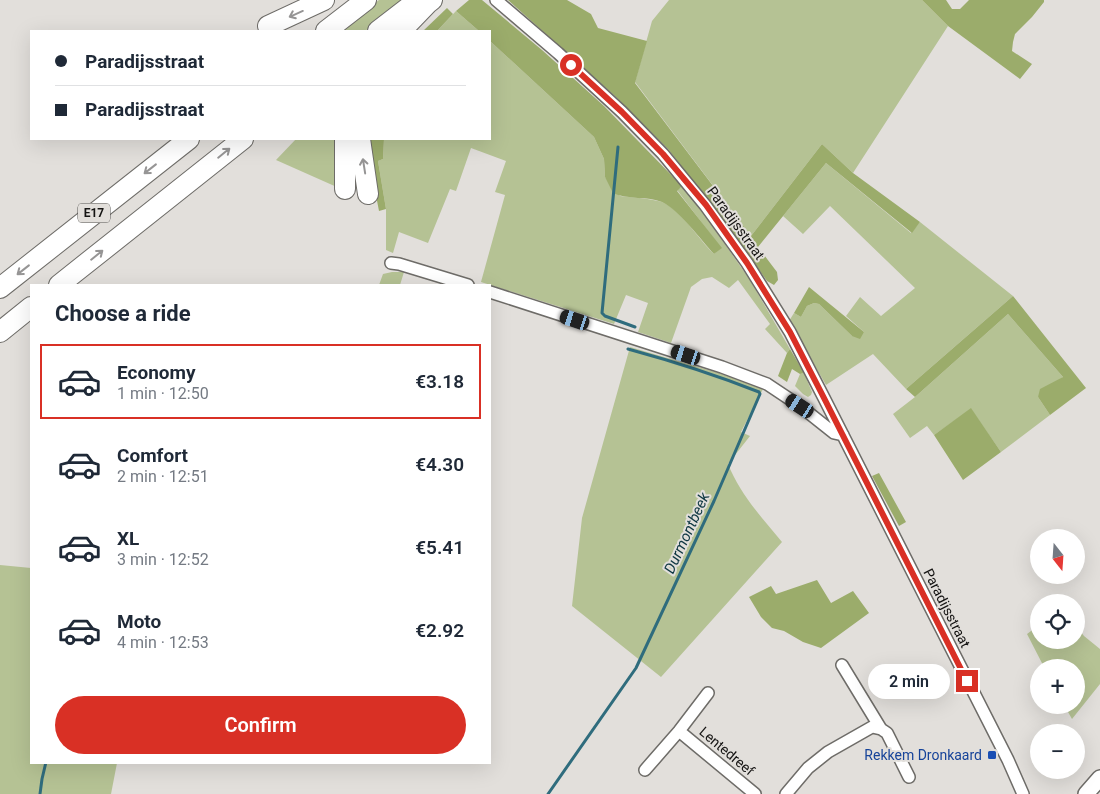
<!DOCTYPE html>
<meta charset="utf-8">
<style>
body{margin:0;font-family:Roboto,sans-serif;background:#f6f6f7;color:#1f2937;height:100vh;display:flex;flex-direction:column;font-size:19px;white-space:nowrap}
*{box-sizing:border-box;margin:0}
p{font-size:16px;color:#747a83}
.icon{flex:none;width:28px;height:28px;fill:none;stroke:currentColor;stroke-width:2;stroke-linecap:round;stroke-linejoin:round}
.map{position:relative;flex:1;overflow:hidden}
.side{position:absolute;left:30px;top:284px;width:461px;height:480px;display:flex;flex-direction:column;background:#fff;border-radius:0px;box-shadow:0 5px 20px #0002}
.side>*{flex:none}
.hud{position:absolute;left:30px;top:30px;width:461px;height:110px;border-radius:0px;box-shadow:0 5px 20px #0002;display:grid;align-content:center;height:110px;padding:0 25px;background:#fff}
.needle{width:32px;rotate:163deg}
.fabs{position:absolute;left:1030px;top:529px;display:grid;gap:10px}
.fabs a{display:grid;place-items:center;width:55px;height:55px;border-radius:50%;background:#fff;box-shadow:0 5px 20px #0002;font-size:25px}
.end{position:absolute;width:22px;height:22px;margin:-11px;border:6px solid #d93025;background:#fff;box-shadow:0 0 0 2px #fff}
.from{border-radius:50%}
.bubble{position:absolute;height:35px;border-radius:18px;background:#fff;box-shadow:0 5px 20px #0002;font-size:16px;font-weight:600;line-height:35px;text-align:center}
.car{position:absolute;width:15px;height:30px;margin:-15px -8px;border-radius:6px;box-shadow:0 0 4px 1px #0007;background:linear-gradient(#222 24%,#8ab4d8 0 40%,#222 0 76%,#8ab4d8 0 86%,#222 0)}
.hud b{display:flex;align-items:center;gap:18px;height:48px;font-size:19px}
.hud b+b{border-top:1px solid #e0e1e3}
.hud i{width:12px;height:12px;background:#1f2937}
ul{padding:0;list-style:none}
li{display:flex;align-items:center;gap:15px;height:75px;margin:0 10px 8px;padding:0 15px;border:2px solid transparent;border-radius:0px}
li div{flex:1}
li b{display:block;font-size:19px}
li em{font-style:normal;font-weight:600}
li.current{border-color:#d93025}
li>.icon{width:45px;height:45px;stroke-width:1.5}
h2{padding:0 25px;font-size:22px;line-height:60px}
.primary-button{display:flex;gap:10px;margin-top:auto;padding:10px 25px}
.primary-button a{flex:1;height:58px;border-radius:30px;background:#d93025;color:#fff;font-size:20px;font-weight:600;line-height:58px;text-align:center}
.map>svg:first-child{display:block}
.green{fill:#b5c294}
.forest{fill:#9bac6b}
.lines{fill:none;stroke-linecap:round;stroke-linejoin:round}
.stream{stroke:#2f6c7d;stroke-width:3}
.street-casing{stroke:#6e6c68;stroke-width:14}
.secondary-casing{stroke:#6e6c68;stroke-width:18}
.highway-casing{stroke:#6e6c68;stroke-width:22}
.street{stroke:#fff;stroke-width:11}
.secondary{stroke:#fff;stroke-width:15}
.highway{stroke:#fff;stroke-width:20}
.oneway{stroke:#969595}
.route{stroke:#d93025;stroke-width:6}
.transit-dot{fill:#1a4fb4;stroke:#e2dfdb;stroke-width:2}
.labels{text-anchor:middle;stroke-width:4;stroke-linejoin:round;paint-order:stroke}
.shield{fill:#e2dfdb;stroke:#52514f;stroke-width:1}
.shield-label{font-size:12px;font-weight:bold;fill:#151413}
.street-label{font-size:14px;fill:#151413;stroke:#e2dfdb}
.transit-label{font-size:14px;fill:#164399;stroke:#e2dfdb;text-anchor:end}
.water-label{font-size:15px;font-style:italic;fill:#0e3742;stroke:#e2dfdb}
</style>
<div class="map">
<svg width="1100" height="794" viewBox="0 0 1100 794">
<rect width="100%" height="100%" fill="#e2dfdb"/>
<path class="green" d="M379,0H405L365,31H339Z
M669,0H922L948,26L853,173L822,144L751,236L635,82L652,21Z
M456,11L479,31H437Z
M490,41L594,137L604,159L605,177L620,196C630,197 653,199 662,202C681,210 699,240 714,254L721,248L677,190L682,186L701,210L750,280L790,349L787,353L765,329L770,324L738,280L729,288L712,277L702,279L691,287L671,343L638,332L648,303L626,295L614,324L481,282L505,195L495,192L506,161L471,148L456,191L450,189L428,243L399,232L393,253L386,250V209L378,161L383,159L384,139H490Z
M296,139H339V188L276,160Z
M826,163L911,233L920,222L1013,296L906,389L873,354L826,385L789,321L794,313L801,317L807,306L814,303L819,304L852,336L864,332L846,316L860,297L881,316L915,288L830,206L803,234L783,216Z
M392,272H404L400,285H379L383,274Z
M1008,314L1063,377L1038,397L1050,415L1001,452L971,409L934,435L927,426L910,438L893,414L915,397Z
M630,347L722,374L763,389L741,432L750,436L728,464C740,494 762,518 782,542L661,677L572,606L582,518Z
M804,373L812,392L811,395L808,397L803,394L795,386L800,374Z
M0,565L31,568V762L117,763L111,794H0Z
M1039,625V640H1076V626L1084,636L1100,649V684L1072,719L1064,705H1076V668L1044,667L1027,634Z"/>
<path class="forest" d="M469,0H482L542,50L604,106L682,186L677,191L722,248L714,254C701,240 679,210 662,202C648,196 628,200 613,193L605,177L604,159L594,137L490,41V31H479L456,11Z
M508,0H567L591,14L598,28L647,41L635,83L751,236L822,144L853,173L920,222L912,233L826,163L758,247L777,272L778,280L774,285L767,281L728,226L668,149L616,97Z
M922,0H946L952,9H960L969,0H1044V2L1032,17L1015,34L1013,42L1012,51L1032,64L1020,79L948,26Z
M447,8L453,14L437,31H423Z
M365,139H384L383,159L378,161L386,209L379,211Z
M809,287L864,332L860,339L852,336L819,304L814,303L807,306L801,317L794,313Z
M1013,296L1086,388L1050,415L1038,397L1040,389L1063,377L1008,314L915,397L906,389Z
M790,349L804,373L800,374L792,369L787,382L778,376L787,353Z
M971,408L1001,452L963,480L934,435Z
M879,473L906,522L899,526L872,476Z
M817,580L831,603L853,591L869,613L821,648L803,642L784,631L772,628L761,617L749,597L771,586L776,594Z"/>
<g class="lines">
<path class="stream" d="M618,147L602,313L605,316L635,327
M40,794L42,779L46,762
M548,794L636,668L714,501L760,394L759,392C716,375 672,361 628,349"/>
<g class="street-casing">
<path id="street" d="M496,0L558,53L622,112L663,154L705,205L747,263L790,332L824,398L1008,760L1023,794
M391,263L399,264L468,285
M490,292L722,367L767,384L800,406L834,433L843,435
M842,665L881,729
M679,731L755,794
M645,770L679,731L708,693
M786,794L808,768L828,752L872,727L881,729L887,733L909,777"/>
</g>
<g class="secondary-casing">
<path id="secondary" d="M1086,794L1100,778"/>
</g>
<g class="highway-casing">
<path id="highway" d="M268,26L324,0
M326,31L366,0
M378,31L418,0
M401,31L427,4L432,0
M360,139L368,194
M345,189V139
M59,285L243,139
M0,288L189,139
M0,332L31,307"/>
</g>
<use href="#street" class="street"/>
<use href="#secondary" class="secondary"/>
<use href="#highway" class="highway"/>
</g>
<defs><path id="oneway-shaft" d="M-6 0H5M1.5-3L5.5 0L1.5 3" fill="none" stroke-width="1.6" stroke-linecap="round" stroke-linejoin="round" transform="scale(1.25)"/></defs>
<g class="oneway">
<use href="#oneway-shaft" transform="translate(296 14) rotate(156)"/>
<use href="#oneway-shaft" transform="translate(224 153) rotate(-39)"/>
<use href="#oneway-shaft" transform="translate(364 166) rotate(-99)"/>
<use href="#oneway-shaft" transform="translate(150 169) rotate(142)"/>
<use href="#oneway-shaft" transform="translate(97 255) rotate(-39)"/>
<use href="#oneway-shaft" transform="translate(23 270) rotate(142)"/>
</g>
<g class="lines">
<path class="route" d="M571,65L622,112L663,154L706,205L747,263L790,332L824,398L967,681"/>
</g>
<rect class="transit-dot" x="987" y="750" width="10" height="10" rx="2.5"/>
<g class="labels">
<rect class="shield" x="78" y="203.5" width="32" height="19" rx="4"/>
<g class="shield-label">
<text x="94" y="217">E17</text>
</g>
<g class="street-label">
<text transform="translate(736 223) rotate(54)" y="5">Paradijsstraat</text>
<text transform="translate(947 608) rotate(63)" y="5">Paradijsstraat</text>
<text transform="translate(727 751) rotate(40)" y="5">Lentedreef</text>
</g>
<g class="transit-label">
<text x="982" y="760">Rekkem Dronkaard</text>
</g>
<g class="water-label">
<text transform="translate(687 533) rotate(-65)" y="5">Durmontbeek</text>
</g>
</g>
</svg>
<div class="fabs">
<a><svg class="needle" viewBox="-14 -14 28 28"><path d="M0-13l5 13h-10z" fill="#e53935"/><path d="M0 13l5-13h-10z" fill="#747a83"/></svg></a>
<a><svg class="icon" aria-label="locate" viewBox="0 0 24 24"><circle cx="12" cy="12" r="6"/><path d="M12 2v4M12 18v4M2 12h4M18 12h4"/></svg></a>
<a>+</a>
<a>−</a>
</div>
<i class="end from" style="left:571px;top:65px"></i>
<i class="end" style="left:967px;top:681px"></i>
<div class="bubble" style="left:868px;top:664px;width:82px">2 min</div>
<i class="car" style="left:575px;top:320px;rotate:288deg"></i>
<i class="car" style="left:686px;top:355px;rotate:288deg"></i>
<i class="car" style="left:800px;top:406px;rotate:303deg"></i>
<div class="hud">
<b><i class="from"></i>Paradijsstraat</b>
<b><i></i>Paradijsstraat</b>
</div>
<section class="side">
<h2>Choose a ride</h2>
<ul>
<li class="current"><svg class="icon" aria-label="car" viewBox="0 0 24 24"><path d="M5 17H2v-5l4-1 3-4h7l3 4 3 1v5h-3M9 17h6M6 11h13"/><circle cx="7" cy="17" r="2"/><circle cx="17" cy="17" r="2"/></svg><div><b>Economy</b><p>1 min · 12:50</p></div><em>€3.18</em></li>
<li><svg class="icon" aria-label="car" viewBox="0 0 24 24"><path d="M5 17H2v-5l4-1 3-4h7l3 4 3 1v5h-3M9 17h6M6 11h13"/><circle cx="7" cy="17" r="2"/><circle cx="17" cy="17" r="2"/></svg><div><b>Comfort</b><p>2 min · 12:51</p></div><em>€4.30</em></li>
<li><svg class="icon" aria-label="car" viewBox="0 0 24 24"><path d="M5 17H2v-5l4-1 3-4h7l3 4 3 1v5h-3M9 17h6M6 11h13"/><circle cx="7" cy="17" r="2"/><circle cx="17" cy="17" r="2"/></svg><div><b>XL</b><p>3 min · 12:52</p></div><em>€5.41</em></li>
<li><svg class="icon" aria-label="car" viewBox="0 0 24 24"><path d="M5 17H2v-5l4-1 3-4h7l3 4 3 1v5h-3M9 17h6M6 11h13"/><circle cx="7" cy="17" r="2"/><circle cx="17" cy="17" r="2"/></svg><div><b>Moto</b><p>4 min · 12:53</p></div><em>€2.92</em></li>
</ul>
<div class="primary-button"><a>Confirm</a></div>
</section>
</div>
